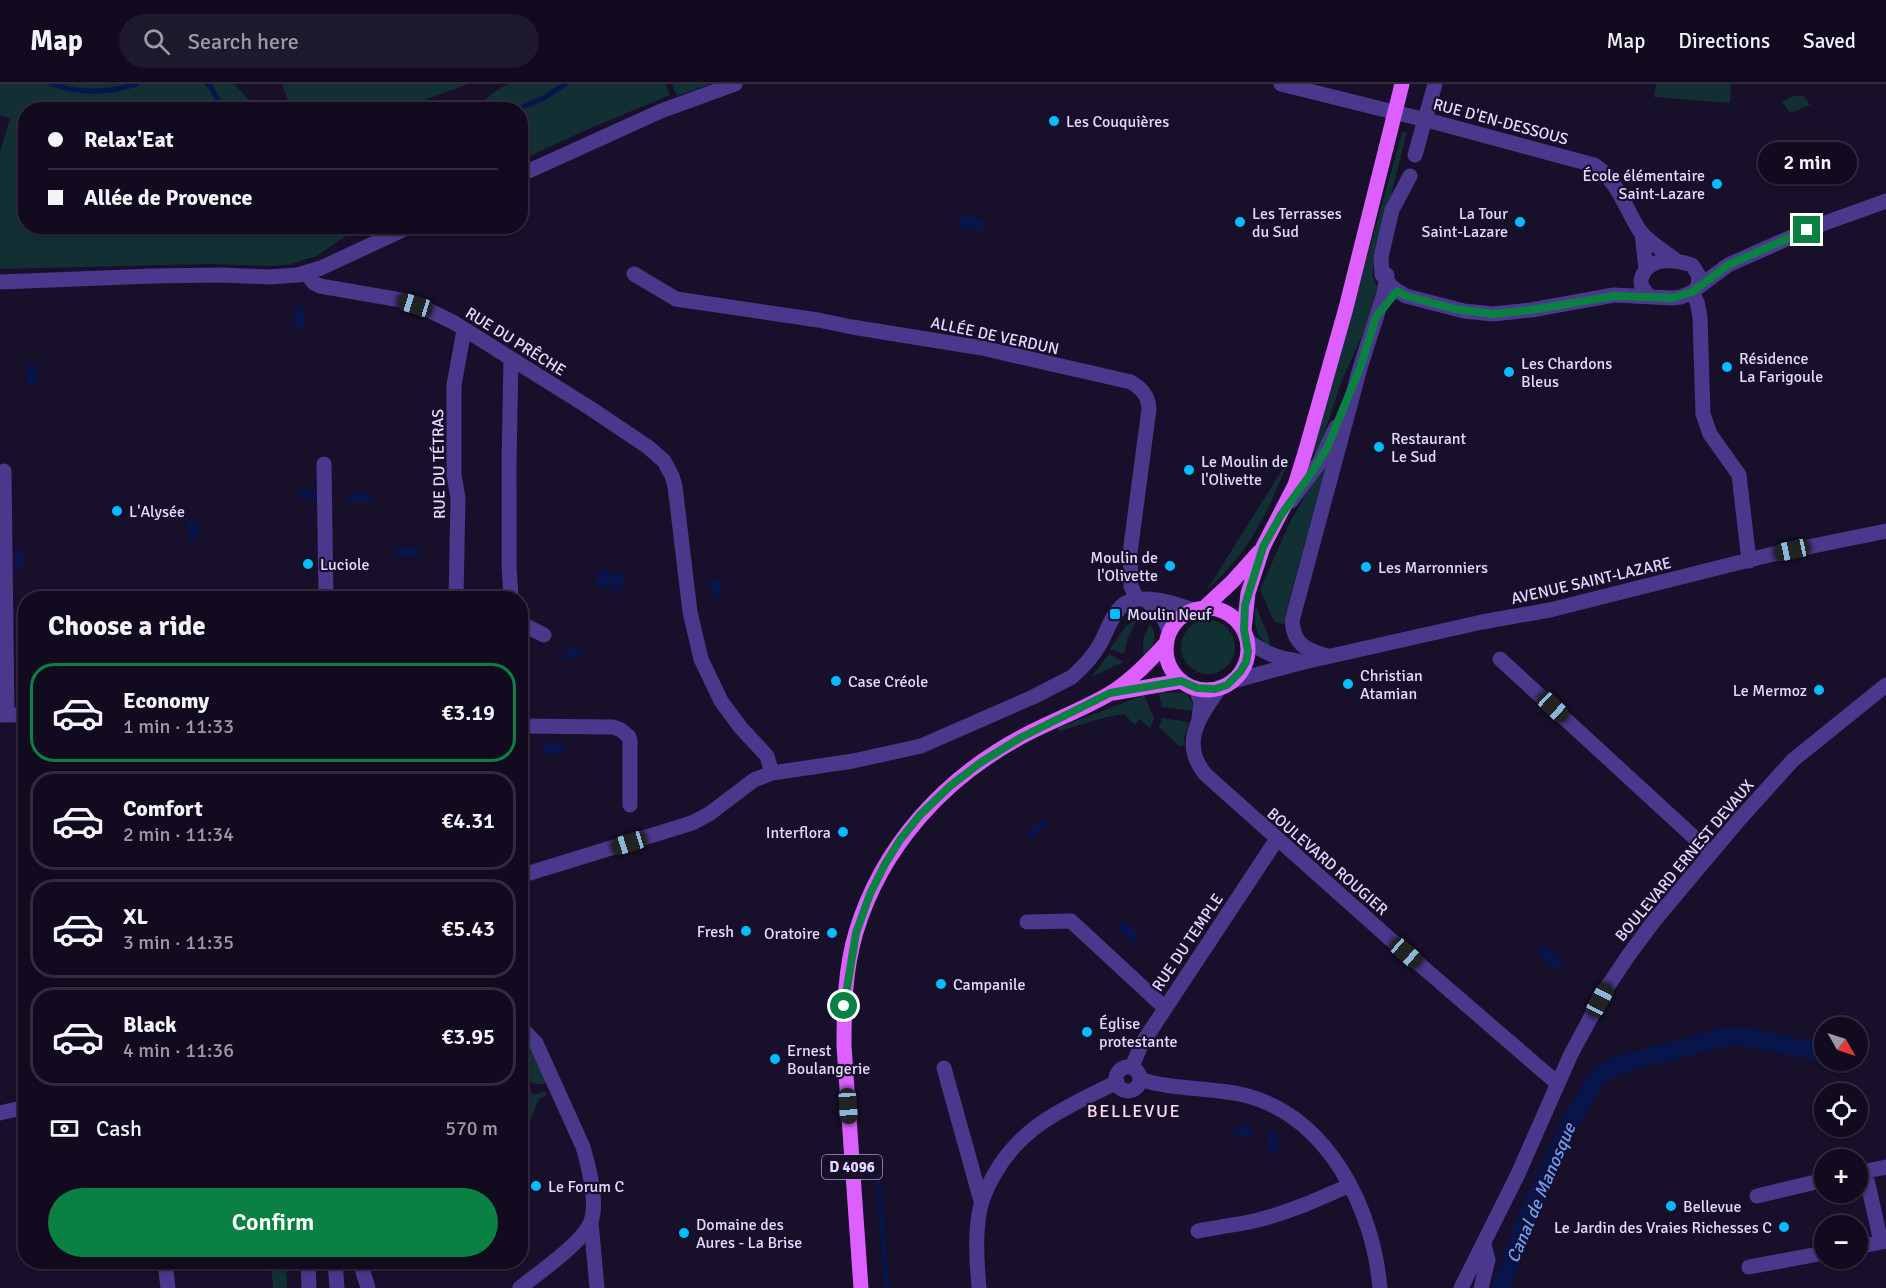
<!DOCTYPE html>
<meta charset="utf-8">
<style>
body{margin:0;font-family:Signika,sans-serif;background:#1f192d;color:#f1f3f6;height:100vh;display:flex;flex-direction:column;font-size:22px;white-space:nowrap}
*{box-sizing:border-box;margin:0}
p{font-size:20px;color:#9c9ba5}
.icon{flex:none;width:33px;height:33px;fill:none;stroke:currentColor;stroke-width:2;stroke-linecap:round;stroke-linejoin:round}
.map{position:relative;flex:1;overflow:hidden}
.drawer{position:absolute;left:18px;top:507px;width:510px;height:678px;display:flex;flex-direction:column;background:#120b20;border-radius:24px;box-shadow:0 2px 4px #0004,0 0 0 2px #312b3e}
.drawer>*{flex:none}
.hud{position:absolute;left:18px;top:18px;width:510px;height:132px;border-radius:24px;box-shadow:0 2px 4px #0004,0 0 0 2px #312b3e;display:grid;align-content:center;height:132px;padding:0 30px;background:#120b20}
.needle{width:39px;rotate:129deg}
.tools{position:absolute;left:1814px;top:933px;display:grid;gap:12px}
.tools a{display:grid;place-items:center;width:54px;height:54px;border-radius:50%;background:#120b20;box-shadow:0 2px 4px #0004,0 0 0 2px #312b3e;font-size:30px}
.end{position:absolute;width:27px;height:27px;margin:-14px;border:8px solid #0b8043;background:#fff;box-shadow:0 0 0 3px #fff}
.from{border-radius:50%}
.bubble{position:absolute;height:42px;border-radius:21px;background:#120b20;box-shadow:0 2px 4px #0004,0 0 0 2px #312b3e;font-size:20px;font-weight:600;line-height:42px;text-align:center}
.car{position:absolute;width:18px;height:36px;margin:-18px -9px;border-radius:8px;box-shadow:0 0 4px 2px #0007;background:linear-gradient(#222 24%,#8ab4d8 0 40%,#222 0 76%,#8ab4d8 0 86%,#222 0)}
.hud b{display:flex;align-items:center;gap:21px;height:57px;font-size:22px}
.hud b+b{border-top:2px solid #312b3e}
.hud i{width:15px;height:15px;background:#f1f3f6}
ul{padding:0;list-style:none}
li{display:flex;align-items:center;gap:18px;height:99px;margin:0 12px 9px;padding:0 18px;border:3px solid #312b3e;border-radius:24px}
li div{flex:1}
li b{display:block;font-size:22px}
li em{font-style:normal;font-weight:600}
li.active{border-color:#0b8043}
li>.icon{width:54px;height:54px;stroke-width:1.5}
h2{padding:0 30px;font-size:27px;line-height:72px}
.pay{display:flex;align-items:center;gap:15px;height:66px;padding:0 30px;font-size:22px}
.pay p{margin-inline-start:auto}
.action{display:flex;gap:12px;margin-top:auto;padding:12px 30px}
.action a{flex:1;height:69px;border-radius:36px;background:#0b8043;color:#fff;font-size:24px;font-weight:600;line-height:69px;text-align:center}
header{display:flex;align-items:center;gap:36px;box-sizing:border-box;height:84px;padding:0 30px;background:#120b20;border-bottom:2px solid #312b3e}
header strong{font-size:28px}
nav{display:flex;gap:33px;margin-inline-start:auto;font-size:21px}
.search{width:420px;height:54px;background:#1f192d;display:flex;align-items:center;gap:15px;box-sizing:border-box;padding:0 21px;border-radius:33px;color:#9c9ba5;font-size:22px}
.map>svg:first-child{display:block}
.green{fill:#123034}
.water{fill:#08154a}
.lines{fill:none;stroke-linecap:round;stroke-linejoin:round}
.stream{stroke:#08154a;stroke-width:5}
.canal{stroke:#08154a;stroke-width:18}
.minor{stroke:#49388b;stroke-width:15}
.major{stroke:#de5fff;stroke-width:15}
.minor-bridge{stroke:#49388b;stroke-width:15}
.major-bridge{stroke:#de5fff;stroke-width:15}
.route{stroke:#0b8043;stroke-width:8}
.poi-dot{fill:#04bcff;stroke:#180f2a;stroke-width:2}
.labels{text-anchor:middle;stroke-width:4.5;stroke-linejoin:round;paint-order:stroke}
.shield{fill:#180f2a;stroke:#a69cbf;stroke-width:1.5}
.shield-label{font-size:15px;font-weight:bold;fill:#e3d8ff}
.poi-label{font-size:16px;fill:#e3d8ff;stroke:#180f2a;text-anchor:start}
.street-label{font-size:16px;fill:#e3d8ff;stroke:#180f2a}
.neighbourhood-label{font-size:18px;letter-spacing:1.5px;fill:#ffdaeb;stroke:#180f2a}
.water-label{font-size:18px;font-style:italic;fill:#669eff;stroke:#180f2a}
</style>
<header>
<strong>Map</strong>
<div class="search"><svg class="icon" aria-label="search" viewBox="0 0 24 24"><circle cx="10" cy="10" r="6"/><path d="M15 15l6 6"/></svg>Search here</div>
<nav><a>Map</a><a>Directions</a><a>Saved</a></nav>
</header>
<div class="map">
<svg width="1886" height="1204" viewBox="0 0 1886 1204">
<rect width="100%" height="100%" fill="#180f2a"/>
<path class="green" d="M0,0H234L258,25L119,26L120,22H115L114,26H26L25,62L18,68L25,83L26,142L358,143L317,172L288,181L268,182L209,180L0,185V68L10,35L0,31Z
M282,0H468L400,25L291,26Z
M510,0H666L670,11L586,46L521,76L520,26L468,25C484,21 493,5 510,0Z
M672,0H711L677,12Z
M1656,0H1731L1730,19L1654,13Z
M1793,12H1804L1810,21L1790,29L1782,18Z
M1402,48H1407L1373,183V193L1377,204L1363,250L1342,296L1318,369L1313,368Z
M1329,371L1289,517L1283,540L1274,537L1260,506L1289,440Z
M1289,375C1269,427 1249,469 1207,506Z
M1256,522L1269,554L1270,565C1257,552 1252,540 1256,522Z
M1137,535L1128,554L1124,570L1110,565L1126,542Z
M1181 563a27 27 0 1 1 54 0a27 27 0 1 1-54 0Z
M1150,540C1159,552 1154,563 1144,573C1142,559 1143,552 1150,540Z
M1109,570L1124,578L1091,593Z
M1158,608L1186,609L1193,620L1194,627L1162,623Z
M1144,611L1154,634L1150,644L1140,635L1135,641L1124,630L1107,633L1059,647L1057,644Z
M1162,634L1189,638L1184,654L1185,661L1179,662L1159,643Z
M520,952L529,959L547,999C516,1007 521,972 520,952Z
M520,995L534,1011L545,1007L547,1011L539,1015L530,1036L521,1043Z
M271,1178H286L287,1204H273Z"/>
<path class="water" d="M963,131L985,136L982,148L960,143L961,139L958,138L959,134L962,135Z
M295,223H305L304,243L293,242Z
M26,281H37V301H27Z
M316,406V414L299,415V407Z
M349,409H371L372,418H348Z
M188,436H198V455L189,456Z
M407,463L419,465V472L410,473L396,471L397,464Z
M15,467H23V484L15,485Z
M598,485L624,491L621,508L595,501Z
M720,495L722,513L712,514L710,496Z
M565,565H582L581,574L565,575Z
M543,659H563V670L542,669Z
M1044,735L1049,740L1030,756L1025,750Z
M1125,836L1138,851L1137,857L1131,858L1118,843Z
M1544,860L1563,878L1556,886L1537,869Z
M1251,1041L1252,1052L1234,1053V1043Z
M1276,1047L1279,1066L1272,1070L1269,1067L1266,1048Z"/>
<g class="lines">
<path class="stream" d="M51,0C81,10 107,9 137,0
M207,0L211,3L223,26
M516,26L544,14L565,0
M877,1080L887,1204"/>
<path class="canal" d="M1501,1204L1528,1131L1568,1043L1595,996L1615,982L1724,953L1742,952L1815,967"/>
<path class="minor" d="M1281,0L1438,39L1594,81C1617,95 1626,126 1640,147C1649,159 1666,168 1677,177
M520,91L661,27L735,0
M1410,92L1392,126L1381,173L1382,191L1393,204L1406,212L1464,227L1493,230L1531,226L1614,211L1672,214L1681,213L1692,208L1728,181L1814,143L1886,117
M1642,149L1646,185
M306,189L314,199L320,202L401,216L426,225L453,238L590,324L648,363L664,377L672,392L675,402L690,528L701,575L721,617L741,644L767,672L772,689
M634,190L676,215L818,236L852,243L982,264L1131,298C1142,305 1148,311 1149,325L1130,469L1131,502L1137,515
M0,198L152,192L222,191L269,193L297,191L321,184L411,142
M1692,208L1697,218L1700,233L1703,330L1710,350L1739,391L1749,477
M1649,212C1643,205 1638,200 1643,190C1652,172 1677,176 1692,181L1699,192L1698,202
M511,275L509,380V482L511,514
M324,380L326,514
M4,387L7,631
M1291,417L1319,379L1336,343
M456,514L458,414L454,391V301L464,246
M1146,516L1161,529L1170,548
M520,539L544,551
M1247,556C1264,569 1277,574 1298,577
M1327,572C1306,566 1294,561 1292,537L1360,284L1384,209L1387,191
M1500,575L1711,769
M1233,597L1304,578L1482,538L1550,526L1769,471L1886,447
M1220,603C1201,632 1179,657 1205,690L1389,854L1557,999
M1196,604L1201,619L1199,634
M0,631H26
M520,642L613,643L621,646L629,653L630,657V721
M520,792L692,739L709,730L754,696L772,689L853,677L921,662L1033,613L1072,593C1083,583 1093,573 1100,560C1107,548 1112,529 1124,520C1140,508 1176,520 1193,526
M1027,838L1071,837L1165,924
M1132,983L1141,961L1277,755
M1116 995a12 12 0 1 1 24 0a12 12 0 1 1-24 0Z
M944,984L981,1117
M1140,995C1171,1006 1211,1003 1244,1011C1328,1032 1373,1124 1380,1204
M0,1029L26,1023
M1865,1087L1881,1158
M1857,1089L1886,1083
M1757,1112L1824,1096
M591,1138L597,1204
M1198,1147C1217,1143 1236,1141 1254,1137C1288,1129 1319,1115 1350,1101
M1857,1163L1886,1157
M165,1178L168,1204
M308,1178L309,1204
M335,1178L337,1204
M360,1178L368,1204
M1749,1183L1824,1169
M520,1204C538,1189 584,1158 591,1137C598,1119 588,1080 583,1063L536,959L520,943
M979,1204C977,1179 975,1155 979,1130C981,1116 987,1103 994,1091C1022,1040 1068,1023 1117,998
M1461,1204L1518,1090L1571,970L1606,905L1628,872L1654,837L1738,737L1793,676L1886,601
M1481,1204L1488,1176L1484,1160"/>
<path class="major" d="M1204,524L1232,498L1259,468
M1166 565a41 41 0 1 1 82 0a41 41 0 1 1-82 0Z
M1244,546L1248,509L1263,463L1295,401L1305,369L1346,224L1386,64
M1113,609L1181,597
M861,1204L844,962C844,924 845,885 856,848C882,762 944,694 1023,652C1051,637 1082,626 1109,610C1131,597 1150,577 1167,558"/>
<path class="minor-bridge" d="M1415,71L1435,0"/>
<path class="major-bridge" d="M1386,64L1402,0"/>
</g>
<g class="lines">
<path class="route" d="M844,922L856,849L870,810L885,780L900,756L920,731L950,702L980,679L1020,654L1110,609L1181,597L1197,604L1215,605L1227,601L1240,588L1246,578L1248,567L1244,546L1245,521L1263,463L1281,431L1312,388L1327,364L1360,284L1376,233L1397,207L1406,212L1455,225L1493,230L1531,226L1614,212L1672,214L1692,208L1728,181L1807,146"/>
</g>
<g class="poi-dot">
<circle cx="1054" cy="37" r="6"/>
<circle cx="1717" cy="100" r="6"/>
<circle cx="1240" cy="138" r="6"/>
<circle cx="1520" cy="138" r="6"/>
<circle cx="1727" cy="283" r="6"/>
<circle cx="1509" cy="288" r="6"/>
<circle cx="1379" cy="363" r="6"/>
<circle cx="1189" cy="386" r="6"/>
<circle cx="117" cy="427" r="6"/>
<circle cx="308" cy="480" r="6"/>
<circle cx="1170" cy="482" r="6"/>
<circle cx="1366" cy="483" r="6"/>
<rect x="1109" y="524" width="12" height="12" rx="3"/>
<circle cx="836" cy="597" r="6"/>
<circle cx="1348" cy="600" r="6"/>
<circle cx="1819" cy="606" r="6"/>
<circle cx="843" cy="748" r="6"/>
<circle cx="746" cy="847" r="6"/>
<circle cx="832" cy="849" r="6"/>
<circle cx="941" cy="900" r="6"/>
<circle cx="1087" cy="948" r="6"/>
<circle cx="775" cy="975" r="6"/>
<circle cx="536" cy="1102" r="6"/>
<circle cx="1671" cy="1122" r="6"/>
<circle cx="1784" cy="1143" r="6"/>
<circle cx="684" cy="1149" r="6"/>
</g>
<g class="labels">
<rect class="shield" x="822" y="1071" width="60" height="24" rx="4.5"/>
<g class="shield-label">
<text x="852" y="1088">D 4096</text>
</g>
<g class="poi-label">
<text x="1066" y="43">Les Couquières</text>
<text x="1705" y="97" text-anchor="end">École élémentaire<tspan x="1705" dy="18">Saint-Lazare</tspan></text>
<text x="1252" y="135">Les Terrasses<tspan x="1252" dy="18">du Sud</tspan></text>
<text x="1508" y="135" text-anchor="end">La Tour<tspan x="1508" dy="18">Saint-Lazare</tspan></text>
<text x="1739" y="280">Résidence<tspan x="1739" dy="18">La Farigoule</tspan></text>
<text x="1521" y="285">Les Chardons<tspan x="1521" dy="18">Bleus</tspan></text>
<text x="1391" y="360">Restaurant<tspan x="1391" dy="18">Le Sud</tspan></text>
<text x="1201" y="383">Le Moulin de<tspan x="1201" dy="18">l'Olivette</tspan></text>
<text x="129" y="433">L'Alysée</text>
<text x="1158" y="479" text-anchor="end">Moulin de<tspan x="1158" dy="18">l'Olivette</tspan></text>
<text x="320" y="486">Luciole</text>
<text x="1378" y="489">Les Marronniers</text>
<text x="1127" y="536">Moulin Neuf</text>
<text x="1360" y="597">Christian<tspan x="1360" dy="18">Atamian</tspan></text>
<text x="848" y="603">Case Créole</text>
<text x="1807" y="612" text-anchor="end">Le Mermoz</text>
<text x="831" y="754" text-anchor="end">Interflora</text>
<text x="734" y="853" text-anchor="end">Fresh</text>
<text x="820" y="855" text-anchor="end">Oratoire</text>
<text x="953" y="906">Campanile</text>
<text x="1099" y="945">Église<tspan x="1099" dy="18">protestante</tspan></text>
<text x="787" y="972">Ernest<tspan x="787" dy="18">Boulangerie</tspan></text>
<text x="548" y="1108">Le Forum C</text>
<text x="1683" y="1128">Bellevue</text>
<text x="696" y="1146">Domaine des<tspan x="696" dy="18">Aures - La Brise</tspan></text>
<text x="1772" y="1149" text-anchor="end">Le Jardin des Vraies Richesses C</text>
</g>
<g class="street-label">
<text transform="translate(1501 37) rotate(15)" y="6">RUE D'EN-DESSOUS</text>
<text transform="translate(995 251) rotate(12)" y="6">ALLÉE DE VERDUN</text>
<text transform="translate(516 257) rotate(32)" y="6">RUE DU PRÊCHE</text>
<text transform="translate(438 380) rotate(-91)" y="6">RUE DU TÉTRAS</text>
<text transform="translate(1591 496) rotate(-13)" y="6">AVENUE SAINT-LAZARE</text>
<text transform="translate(1684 776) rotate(-50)" y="6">BOULEVARD ERNEST DEVAUX</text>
<text transform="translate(1328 777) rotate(41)" y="6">BOULEVARD ROUGIER</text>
<text transform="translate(1187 858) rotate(-56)" y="6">RUE DU TEMPLE</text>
</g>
<g class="neighbourhood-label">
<text x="1134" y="1033">BELLEVUE</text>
</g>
<g class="water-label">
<text transform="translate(1541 1109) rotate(-67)" y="6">Canal de Manosque</text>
</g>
</g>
</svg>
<div class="tools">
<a><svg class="needle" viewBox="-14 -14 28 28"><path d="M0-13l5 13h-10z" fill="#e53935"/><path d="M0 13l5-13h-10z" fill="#9c9ba5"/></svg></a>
<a><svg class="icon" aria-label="locate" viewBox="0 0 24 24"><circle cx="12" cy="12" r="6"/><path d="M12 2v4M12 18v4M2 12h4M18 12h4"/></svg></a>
<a>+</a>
<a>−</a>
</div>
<i class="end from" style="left:844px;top:922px"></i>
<i class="end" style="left:1807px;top:146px"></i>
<div class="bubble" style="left:1758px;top:58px;width:99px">2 min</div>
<i class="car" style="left:415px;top:221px;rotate:287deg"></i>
<i class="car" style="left:1792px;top:466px;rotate:258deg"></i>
<i class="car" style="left:1553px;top:623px;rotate:133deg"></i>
<i class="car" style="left:629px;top:759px;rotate:253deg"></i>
<i class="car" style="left:1406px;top:869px;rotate:131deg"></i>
<i class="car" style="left:1600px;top:916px;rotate:28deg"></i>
<i class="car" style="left:848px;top:1022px;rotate:176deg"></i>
<div class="hud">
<b><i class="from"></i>Relax'Eat</b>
<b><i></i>Allée de Provence</b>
</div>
<section class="drawer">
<h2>Choose a ride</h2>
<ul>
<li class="active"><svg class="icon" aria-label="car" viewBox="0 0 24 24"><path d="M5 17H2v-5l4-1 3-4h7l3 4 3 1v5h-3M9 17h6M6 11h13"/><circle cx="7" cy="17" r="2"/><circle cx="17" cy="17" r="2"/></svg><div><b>Economy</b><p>1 min · 11:33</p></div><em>€3.19</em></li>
<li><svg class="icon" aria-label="car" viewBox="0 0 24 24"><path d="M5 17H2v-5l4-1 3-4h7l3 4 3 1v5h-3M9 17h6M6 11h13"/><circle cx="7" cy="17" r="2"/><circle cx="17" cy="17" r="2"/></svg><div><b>Comfort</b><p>2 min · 11:34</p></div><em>€4.31</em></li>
<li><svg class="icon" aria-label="car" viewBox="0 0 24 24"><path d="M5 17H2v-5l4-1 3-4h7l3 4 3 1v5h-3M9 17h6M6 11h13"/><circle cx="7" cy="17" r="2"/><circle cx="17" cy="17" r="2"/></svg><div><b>XL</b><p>3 min · 11:35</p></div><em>€5.43</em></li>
<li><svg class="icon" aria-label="car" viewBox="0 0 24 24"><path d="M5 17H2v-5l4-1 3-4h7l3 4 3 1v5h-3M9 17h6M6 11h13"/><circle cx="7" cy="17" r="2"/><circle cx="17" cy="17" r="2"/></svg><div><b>Black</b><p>4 min · 11:36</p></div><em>€3.95</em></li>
</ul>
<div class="pay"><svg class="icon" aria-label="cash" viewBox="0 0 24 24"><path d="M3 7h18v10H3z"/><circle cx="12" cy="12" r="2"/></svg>Cash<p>570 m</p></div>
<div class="action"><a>Confirm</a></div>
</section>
</div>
